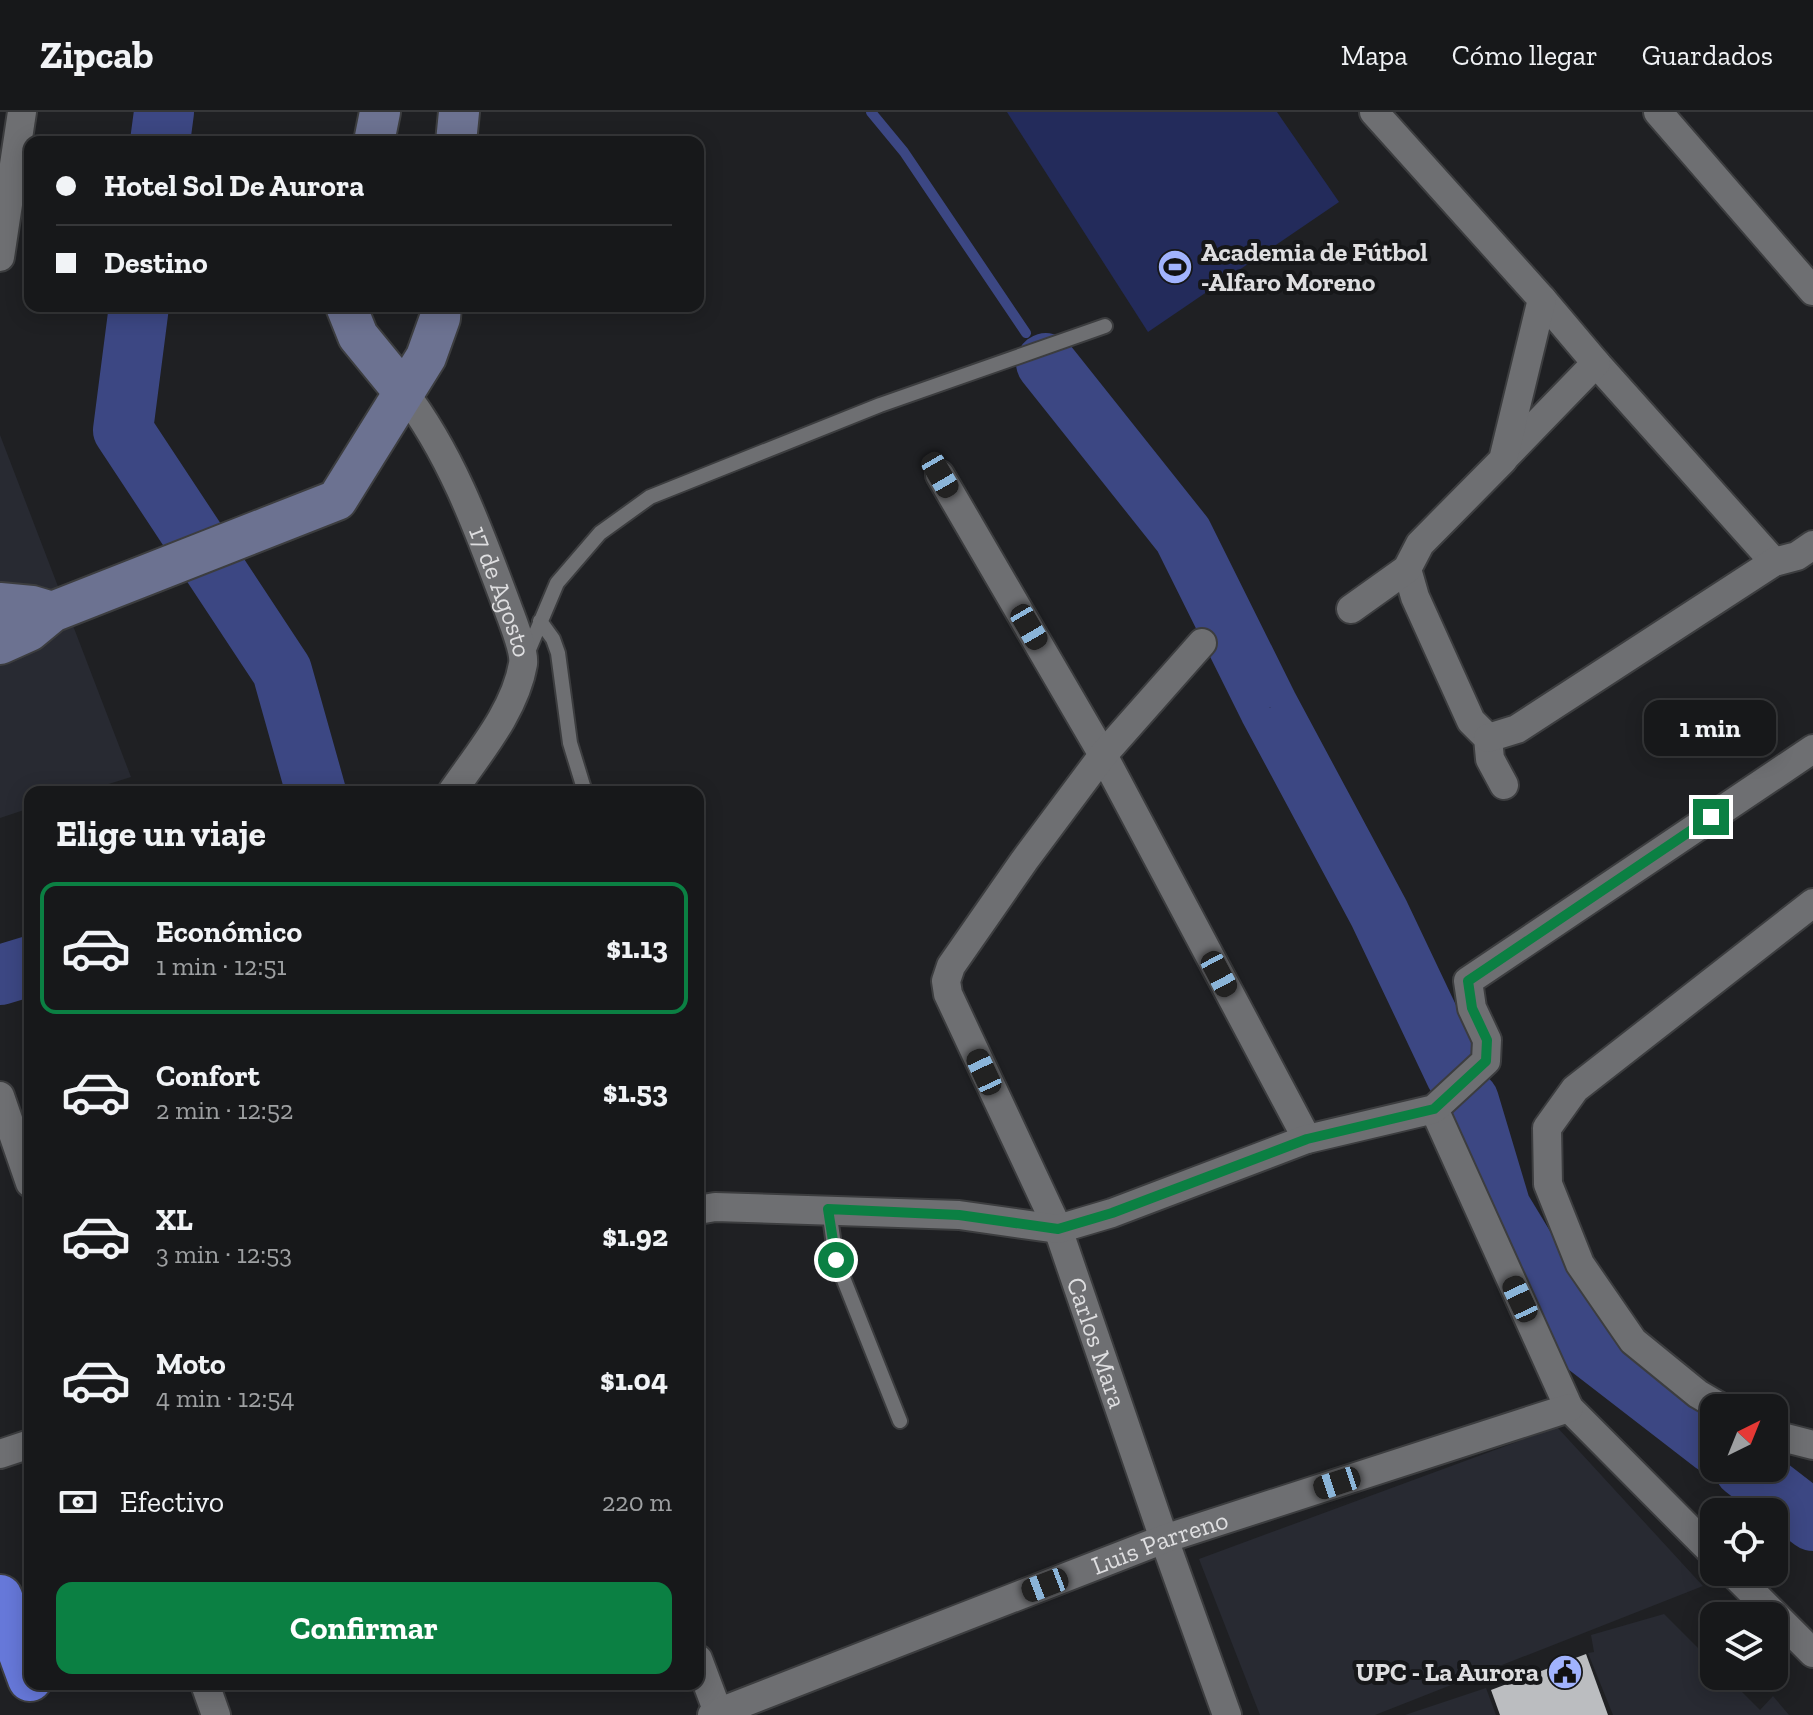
<!DOCTYPE html>
<html lang="es">
<meta charset="utf-8">
<style>
body{margin:0;font-family:"Zilla Slab",serif;background:#202123;color:#f1f3f6;height:100vh;display:flex;flex-direction:column;font-size:30px;white-space:nowrap}
*{box-sizing:border-box;margin:0}
p{font-size:26px;color:#9ea0a2}
.icon{flex:none;width:44px;height:44px;fill:none;stroke:currentColor;stroke-width:2;stroke-linecap:round;stroke-linejoin:round}
.map{position:relative;flex:1;overflow:hidden}
.details{position:absolute;left:24px;top:674px;width:680px;height:904px;display:flex;flex-direction:column;background:#17181a;border-radius:16px;box-shadow:0 4px 20px #0003,0 0 0 2px #363739}
.details>*{flex:none}
.guide{position:absolute;left:24px;top:24px;width:680px;height:176px;border-radius:16px;box-shadow:0 4px 20px #0003,0 0 0 2px #363739;display:grid;align-content:center;height:176px;padding:0 32px;background:#17181a}
.needle{width:52px;rotate:43deg}
.controls{position:absolute;left:1700px;top:1282px;display:grid;gap:16px}
.controls a{display:grid;place-items:center;width:88px;height:88px;border-radius:16px;background:#17181a;box-shadow:0 4px 20px #0003,0 0 0 2px #363739;font-size:40px}
.end{position:absolute;width:36px;height:36px;margin:-18px;border:10px solid #0b8043;background:#fff;box-shadow:0 0 0 4px #fff}
.from{border-radius:50%}
.bubble{position:absolute;height:56px;border-radius:16px;background:#17181a;box-shadow:0 4px 20px #0003,0 0 0 2px #363739;font-size:26px;font-weight:700;line-height:56px;text-align:center}
.car{position:absolute;width:24px;height:48px;margin:-24px -12px;border-radius:10px;box-shadow:0 0 6px 2px #0007;background:linear-gradient(#222 24%,#8ab4d8 0 40%,#222 0 76%,#8ab4d8 0 86%,#222 0)}
.guide b{display:flex;align-items:center;gap:28px;height:76px;font-size:30px}
.guide b+b{border-top:2px solid #363739}
.guide i{width:20px;height:20px;background:#f1f3f6}
ul{padding:0;list-style:none}
li{display:flex;align-items:center;gap:24px;height:132px;margin:0 16px 12px;padding:0 16px;border:4px solid transparent;border-radius:16px}
li div{flex:1}
li b{display:block;font-size:30px}
li em{font-style:normal;font-weight:700}
li.current{border-color:#0b8043}
li>.icon{width:72px;height:72px;stroke-width:1.5}
h2{padding:0 32px;font-size:36px;line-height:96px}
.pay{display:flex;align-items:center;gap:20px;height:88px;padding:0 32px;font-size:30px}
.pay p{margin-inline-start:auto}
.action{display:flex;gap:16px;margin-top:auto;padding:16px 32px}
.action a{flex:1;height:92px;border-radius:16px;background:#0b8043;color:#fff;font-size:32px;font-weight:700;line-height:92px;text-align:center}
header{display:flex;align-items:center;gap:48px;box-sizing:border-box;height:112px;padding:0 40px;background:#17181a;border-bottom:2px solid #363739}
header strong{font-size:38px}
nav{display:flex;gap:44px;margin-inline-start:auto;font-size:28px}
.map>svg:first-child{display:block}
.built{fill:#282a32}
.green{fill:#232b5b}
.lines{fill:none;stroke-linecap:round;stroke-linejoin:round}
.stream{stroke:#3c4783;stroke-width:10}
.river{stroke:#3c4783;stroke-width:60}
.building{fill:#bbbdc0}
.lane-casing{stroke:#3c3d3f;stroke-width:18}
.street-casing{stroke:#3c3d3f;stroke-width:32}
.secondary-casing{stroke:#3c3d3f;stroke-width:44}
.highway-casing{stroke:#3c3d3f;stroke-width:48}
.lane{stroke:#6e6f72;stroke-width:14}
.street{stroke:#6e6f72;stroke-width:28}
.secondary{stroke:#6c7291;stroke-width:40}
.highway{stroke:#6678d9;stroke-width:44}
.route{stroke:#0b8043;stroke-width:10}
.labels{text-anchor:middle;stroke-width:8;stroke-linejoin:round;paint-order:stroke}
.poi-label{font-size:26px;font-weight:bold;fill:#dedee0;stroke:#161719;text-anchor:start}
.street-label{font-size:26px;fill:#dedee0;stroke:#161719}
</style>
<header>
<strong>Zipcab</strong>
<nav><a>Mapa</a><a>Cómo llegar</a><a>Guardados</a></nav>
</header>
<div class="map">
<svg width="1813" height="1603" viewBox="0 0 1813 1603">
<rect width="100%" height="100%" fill="#1f2023"/>
<path class="built" d="M0,323L131,665L83,680H30V696L0,706Z
M1557,1315L1703,1474L1375,1603H1260L1199,1447Z
M1664,1502L1714,1552V1564H1726L1760,1598L1773,1584L1789,1603H1613L1588,1541L1594,1540L1591,1523Z
M1486,1576L1496,1603H1405Z"/>
<path class="green" d="M1007,0H1277L1339,90L1148,220Z"/>
<g class="lines">
<path class="stream" d="M871,0L904,40L1026,221"/>
<path class="river" d="M160,30L164,0
M139,194L123,318L282,559L316,680
M1046,251L1183,423L1269,596L1379,801L1456,963
M0,863L30,854
M1469,989L1501,1096L1582,1230L1714,1332
M1744,1356L1813,1409"/>
</g>
<path class="building" d="M1586,1542L1608,1603H1500L1491,1578Z"/>
<g class="lines">
<g class="lane-casing">
<path id="lane" d="M540,509L553,527L558,541L570,631L585,680
M527,542L557,471L600,421L650,385L880,293L1105,214
M829,1097L836,1148L900,1309"/>
</g>
<g class="street-casing">
<g id="street">
<path d="M1658,0L1813,179"/>
<path d="M0,145L22,0"/>
<path d="M1596,251L1774,450"/>
<path id="s1" d="M403,279C452,343 479,419 507,494C512,507 525,540 523,552C515,599 478,642 452,680"/>
<path d="M1504,346L1596,251L1542,187"/>
<path d="M940,363L1103,643L1307,1027"/>
<path d="M1407,457L1415,485L1471,609L1488,626L1490,647L1504,673"/>
<path d="M1351,497L1407,457L1420,432L1503,348L1542,187L1374,0"/>
<path id="s2" d="M1202,531L1103,643L1024,749L951,854L946,869L948,882L1058,1117L1164,1427L1227,1603"/>
<path d="M1488,626L1517,617L1774,450L1797,444L1813,433"/>
<path d="M0,984L30,1071"/>
<path d="M1434,997L1569,1296L1714,1442"/>
<path d="M698,1098L715,1095L959,1103L1058,1117L1112,1101L1307,1027L1434,997L1486,949L1487,928L1472,896L1468,869L1813,637"/>
<path d="M1722,1296L1698,1282L1633,1229L1580,1152L1548,1072L1547,1016L1575,977L1813,791"/>
<path d="M1774,1323L1813,1333"/>
<path d="M0,1342L30,1332"/>
<path d="M1732,1460L1813,1541"/>
<path d="M698,1547L719,1603"/>
<path d="M205,1572L216,1603"/>
<path id="s3" d="M712,1603L1164,1427L1569,1296"/>
</g>
</g>
<g class="secondary-casing">
<path id="secondary" d="M374,30L380,0
M456,30L459,0
M346,194L358,224L403,279
M0,491L32,494L52,500
M0,532L29,519L52,500L337,388L426,245L440,206L441,194"/>
</g>
<g class="highway-casing">
<path id="highway" d="M0,1485L30,1567"/>
</g>
<use href="#lane" class="lane"/>
<use href="#street" class="street"/>
<use href="#secondary" class="secondary"/>
<use href="#highway" class="highway"/>
</g>
<g class="lines">
<path class="route" d="M836,1148L828,1097L959,1103L1058,1117L1112,1101L1307,1027L1434,997L1486,949L1487,928L1472,896L1468,869L1711,705"/>
</g>
<defs>
<g id="stadium-disc" transform="scale(1.8)"><circle r="9.5" fill="#a1b3fd" stroke="#161719"/><path d="M0-5a6.5 5 0 1 0 0 10a6.5 5 0 1 0 0-10ZM-3.5-1.8h7v3.6h-7Z" fill="#111"/></g>
<g id="civic-disc" transform="scale(1.8)"><circle r="9.5" fill="#a1b3fd" stroke="#161719"/><path d="M-.6-6.5H3V-4.5H.6V-3L4-1V1h2V6H-6V1h2V-1L-.6-3ZM-1.2 2.5V6h2.4V2.5Z" fill="#111"/></g>
</defs>
<g fill-rule="evenodd">
<use href="#stadium-disc" x="1175" y="155"/>
<use href="#civic-disc" x="1565" y="1560"/>
</g>
<g class="labels">
<g class="poi-label">
<text x="1201" y="149">Academia de Fútbol<tspan x="1201" dy="30">-Alfaro Moreno</tspan></text>
<text x="1539" y="1569" text-anchor="end">UPC - La Aurora</text>
</g>
<g class="street-label">
<text dy="9" stroke="none"><textPath href="#s1" startOffset="224">17 de Agosto</textPath></text>
<text dy="9" stroke="none"><textPath href="#s2" startOffset="818">Carlos Mara</textPath></text>
<text dy="9" stroke="none"><textPath href="#s3" startOffset="480">Luis Parreno</textPath></text>
</g>
</g>
</svg>
<div class="controls">
<a><svg class="needle" viewBox="-14 -14 28 28"><path d="M0-13l5 13h-10z" fill="#e53935"/><path d="M0 13l5-13h-10z" fill="#9ea0a2"/></svg></a>
<a><svg class="icon" aria-label="locate" viewBox="0 0 24 24"><circle cx="12" cy="12" r="6"/><path d="M12 2v4M12 18v4M2 12h4M18 12h4"/></svg></a>
<a><svg class="icon" aria-label="layers" viewBox="0 0 24 24"><path d="M12 4l9 5-9 5-9-5zM3 14l9 5 9-5"/></svg></a>
</div>
<i class="end from" style="left:836px;top:1148px"></i>
<i class="end" style="left:1711px;top:705px"></i>
<div class="bubble" style="left:1644px;top:588px;width:132px">1 min</div>
<i class="car" style="left:940px;top:363px;rotate:150deg"></i>
<i class="car" style="left:1029px;top:515px;rotate:150deg"></i>
<i class="car" style="left:1219px;top:862px;rotate:152deg"></i>
<i class="car" style="left:984px;top:960px;rotate:335deg"></i>
<i class="car" style="left:1520px;top:1187px;rotate:335deg"></i>
<i class="car" style="left:1337px;top:1371px;rotate:252deg"></i>
<i class="car" style="left:1045px;top:1473px;rotate:249deg"></i>
<div class="guide">
<b><i class="from"></i>Hotel Sol De Aurora</b>
<b><i></i>Destino</b>
</div>
<section class="details">
<h2>Elige un viaje</h2>
<ul>
<li class="current"><svg class="icon" aria-label="car" viewBox="0 0 24 24"><path d="M5 17H2v-5l4-1 3-4h7l3 4 3 1v5h-3M9 17h6M6 11h13"/><circle cx="7" cy="17" r="2"/><circle cx="17" cy="17" r="2"/></svg><div><b>Económico</b><p>1 min · 12:51</p></div><em>$1.13</em></li>
<li><svg class="icon" aria-label="car" viewBox="0 0 24 24"><path d="M5 17H2v-5l4-1 3-4h7l3 4 3 1v5h-3M9 17h6M6 11h13"/><circle cx="7" cy="17" r="2"/><circle cx="17" cy="17" r="2"/></svg><div><b>Confort</b><p>2 min · 12:52</p></div><em>$1.53</em></li>
<li><svg class="icon" aria-label="car" viewBox="0 0 24 24"><path d="M5 17H2v-5l4-1 3-4h7l3 4 3 1v5h-3M9 17h6M6 11h13"/><circle cx="7" cy="17" r="2"/><circle cx="17" cy="17" r="2"/></svg><div><b>XL</b><p>3 min · 12:53</p></div><em>$1.92</em></li>
<li><svg class="icon" aria-label="car" viewBox="0 0 24 24"><path d="M5 17H2v-5l4-1 3-4h7l3 4 3 1v5h-3M9 17h6M6 11h13"/><circle cx="7" cy="17" r="2"/><circle cx="17" cy="17" r="2"/></svg><div><b>Moto</b><p>4 min · 12:54</p></div><em>$1.04</em></li>
</ul>
<div class="pay"><svg class="icon" aria-label="cash" viewBox="0 0 24 24"><path d="M3 7h18v10H3z"/><circle cx="12" cy="12" r="2"/></svg>Efectivo<p>220 m</p></div>
<div class="action"><a>Confirmar</a></div>
</section>
</div>
